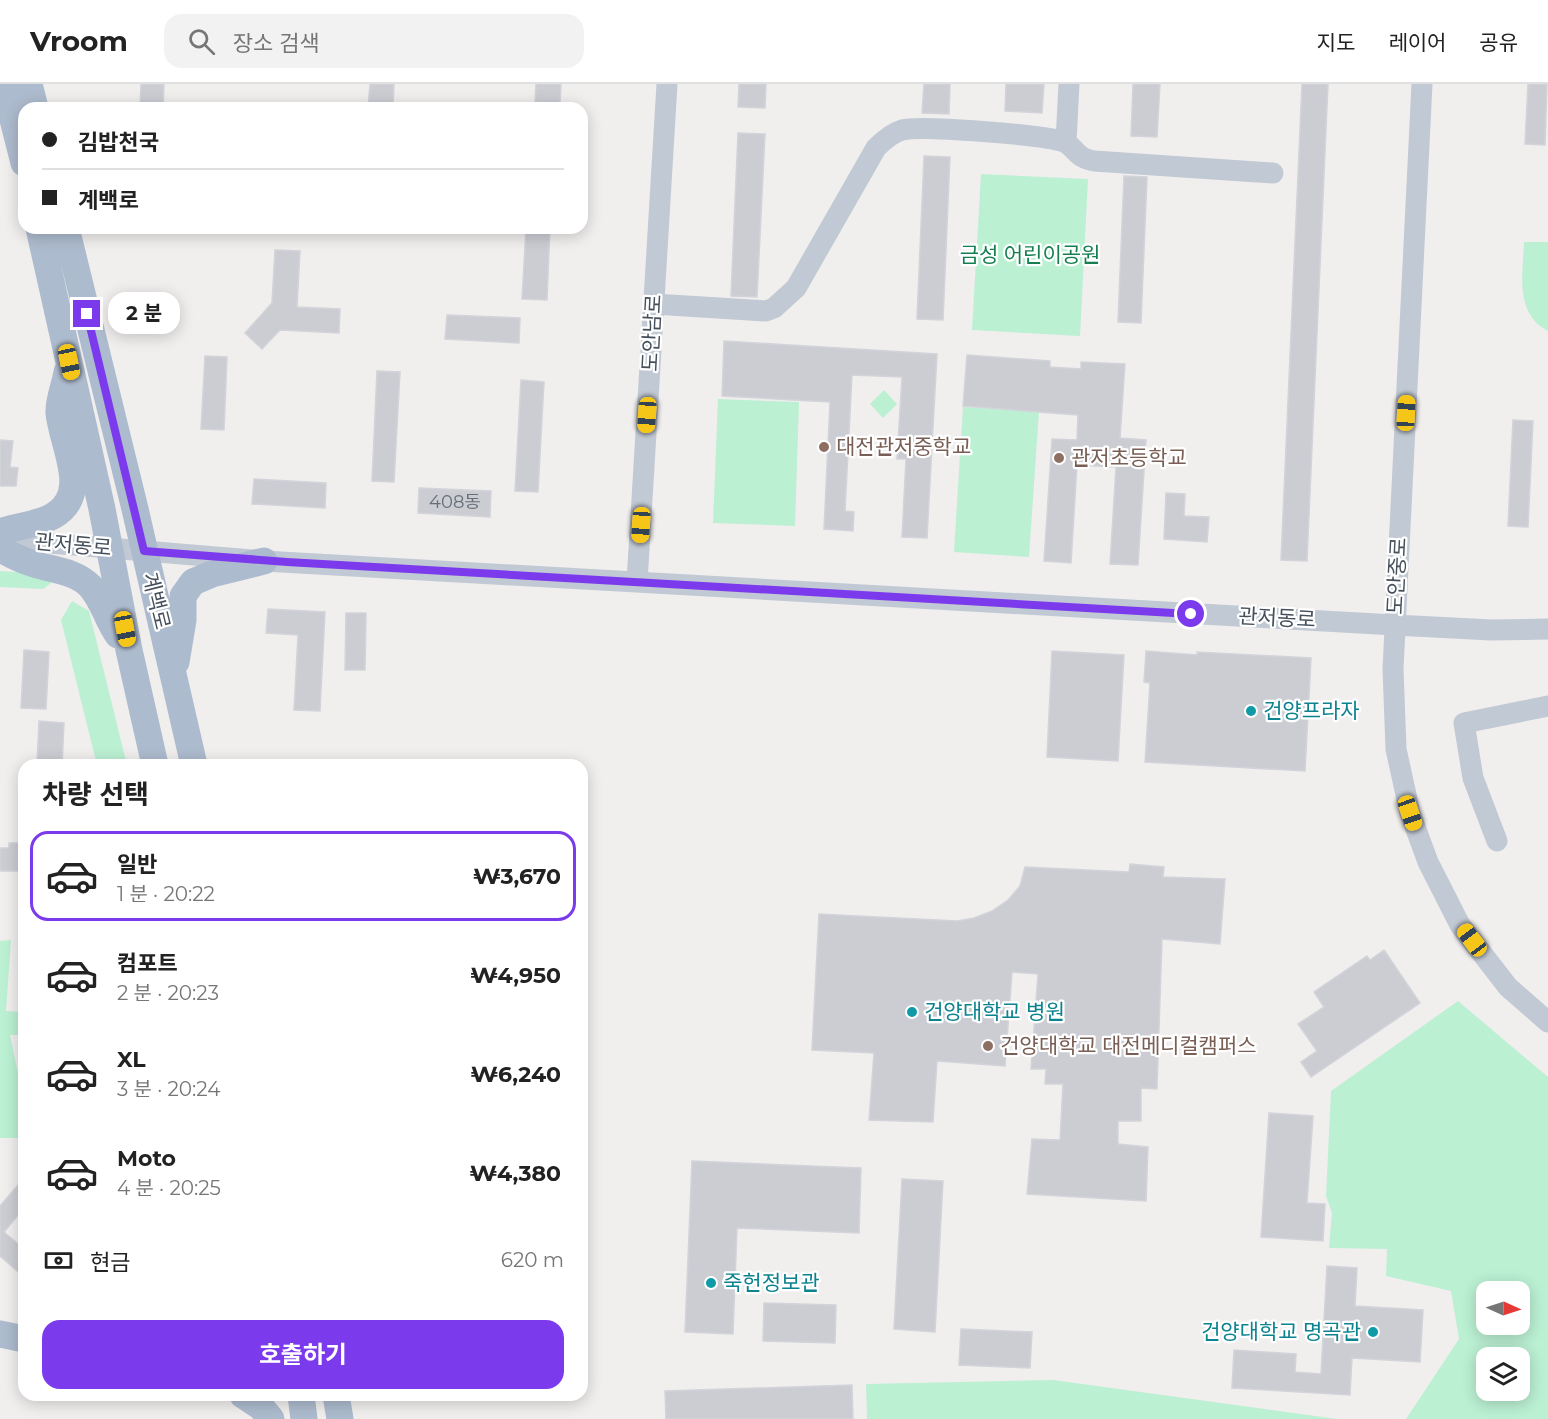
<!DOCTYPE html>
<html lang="ko">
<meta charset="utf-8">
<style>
body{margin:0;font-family:Montserrat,"Noto Sans KR",sans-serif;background:#f2f2f2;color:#222;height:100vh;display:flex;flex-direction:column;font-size:22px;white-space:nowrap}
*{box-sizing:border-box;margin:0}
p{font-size:20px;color:#767676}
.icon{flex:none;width:33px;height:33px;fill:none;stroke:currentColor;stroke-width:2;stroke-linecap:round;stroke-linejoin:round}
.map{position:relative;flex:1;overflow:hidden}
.sheet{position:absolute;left:18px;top:675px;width:570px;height:642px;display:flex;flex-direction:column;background:#fff;border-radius:18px;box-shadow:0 3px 15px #0003}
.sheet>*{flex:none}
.hud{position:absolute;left:18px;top:18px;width:570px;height:132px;border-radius:18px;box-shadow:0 3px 15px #0003;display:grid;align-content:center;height:132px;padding:0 24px;background:#fff}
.needle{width:39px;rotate:93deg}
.fabs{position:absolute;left:1476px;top:1197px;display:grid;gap:12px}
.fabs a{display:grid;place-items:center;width:54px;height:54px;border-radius:12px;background:#fff;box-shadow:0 3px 15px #0003;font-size:30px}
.end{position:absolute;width:27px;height:27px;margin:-14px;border:8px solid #7c3aed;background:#fff;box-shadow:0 0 0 3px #fff}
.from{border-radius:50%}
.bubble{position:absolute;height:42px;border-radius:18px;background:#fff;box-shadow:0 3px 15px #0003;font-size:20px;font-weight:700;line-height:42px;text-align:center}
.car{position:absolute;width:18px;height:36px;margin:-18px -9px;border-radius:8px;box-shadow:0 0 4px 2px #0007;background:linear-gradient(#f5c518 24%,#345 0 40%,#f5c518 0 76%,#345 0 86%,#f5c518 0)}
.hud b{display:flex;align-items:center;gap:21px;height:57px;font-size:22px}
.hud b+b{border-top:2px solid #e0e0e0}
.hud i{width:15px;height:15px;background:#222}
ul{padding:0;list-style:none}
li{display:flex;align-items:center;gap:18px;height:90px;margin:0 12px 9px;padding:0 12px;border:3px solid transparent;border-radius:18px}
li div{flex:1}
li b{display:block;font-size:22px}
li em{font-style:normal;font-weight:700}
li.on{border-color:#7c3aed}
li>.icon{width:54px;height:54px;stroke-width:1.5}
h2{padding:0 24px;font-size:27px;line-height:72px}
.pay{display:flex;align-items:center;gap:15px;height:66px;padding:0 24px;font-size:22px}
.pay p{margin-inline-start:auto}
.button{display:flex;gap:12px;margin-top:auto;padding:12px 24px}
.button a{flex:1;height:69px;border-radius:18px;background:#7c3aed;color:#fff;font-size:24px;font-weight:700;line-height:69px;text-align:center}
header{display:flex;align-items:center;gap:36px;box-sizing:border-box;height:84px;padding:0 30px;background:#fff;border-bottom:2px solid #e0e0e0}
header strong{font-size:28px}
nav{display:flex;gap:33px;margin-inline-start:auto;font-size:21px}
.search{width:420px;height:54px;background:#f2f2f2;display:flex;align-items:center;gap:15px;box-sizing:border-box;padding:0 21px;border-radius:18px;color:#767676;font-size:22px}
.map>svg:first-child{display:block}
.green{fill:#bbf0d3;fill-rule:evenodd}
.building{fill:#cbcdd3;stroke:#d2d4da;stroke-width:1.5}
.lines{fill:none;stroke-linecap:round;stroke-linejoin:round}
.minor{stroke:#c1c9d4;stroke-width:21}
.major{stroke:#adbbce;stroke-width:27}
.route{stroke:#7c3aed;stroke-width:8}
.education-dot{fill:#8d6e63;stroke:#fff;stroke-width:2}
.culture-dot{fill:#0f9aa8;stroke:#fff;stroke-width:2}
.labels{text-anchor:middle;stroke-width:4.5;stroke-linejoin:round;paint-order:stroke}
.number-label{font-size:18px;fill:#676f7a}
.park-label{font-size:21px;fill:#157f51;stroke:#fff}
.street-label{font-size:21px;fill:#46505c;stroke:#fff}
.education-label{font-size:21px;fill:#785e54;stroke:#fff;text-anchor:start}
.culture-label{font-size:21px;fill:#0d838f;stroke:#fff;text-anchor:start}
</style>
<header>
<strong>Vroom</strong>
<div class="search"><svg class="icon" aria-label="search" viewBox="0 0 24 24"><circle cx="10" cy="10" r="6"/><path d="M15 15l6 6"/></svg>장소 검색</div>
<nav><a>지도</a><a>레이어</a><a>공유</a></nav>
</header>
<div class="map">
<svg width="1548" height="1335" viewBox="0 0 1548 1335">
<rect width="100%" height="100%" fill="#f1eeee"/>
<path class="green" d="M981,90L1088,95L1080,252L972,246Z
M1524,158H1548V247C1514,229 1523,190 1524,158Z
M884,306L897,320L883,334L870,320Z
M718,315L799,318L795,442L713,439Z
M963,323L1039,327L1029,473L954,468Z
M0,487L50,490L51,499L43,505L0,503Z
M72,517L89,527L127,681H97L61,536Z
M11,856L6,927L24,928V951H10L24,1018V1054H0V857Z
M1458,917L1548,993V1335H1406L1459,1255L1451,1207L1386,1192L1387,1165L1329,1164L1332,1129L1326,1112L1331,1007ZM1486,1208H1520V1240H1486ZM1486,1274H1520V1306H1486Z
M1052,1296H1053L1337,1335H867L866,1300Z"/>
<path class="building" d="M141,0H164L163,24H140Z
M370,0H394L393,24H368Z
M536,0H561L560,20L535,18Z
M739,0H766L765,24L738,23Z
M924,0H950L949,30L922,29Z
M1006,0H1044L1042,29L1005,27Z
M1133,0H1160L1157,53L1131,52Z
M1302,0H1328L1307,477L1281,476Z
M1528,0H1547L1545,61L1525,60Z
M738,49L765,50L757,213L731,212Z
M924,72L950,73L943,236L917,235Z
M1124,92L1147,93L1141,239L1118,238Z
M526,144H550L547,216L522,215Z
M275,166L300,167L297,223L340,225L339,249L280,246L262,265L245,249L272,219Z
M447,231L520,234L519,259L445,255Z
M724,257L937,270L927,454L902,453L906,375H897L902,293L852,291L845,427L854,428L853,447L824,445L830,318L722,312Z
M967,271L1050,277V283L1081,285V278L1125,280L1120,354L1146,356L1138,481L1110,480L1116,383L1077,381L1071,479L1044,477L1052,355L1077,356L1078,331L963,322Z
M205,272L227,273L224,346L201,345Z
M377,287L400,288L394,398L372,397Z
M521,296L544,298L538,408L515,407Z
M1513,336L1533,337L1528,443L1508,442Z
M0,356L13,357L10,383L18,384L16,402H0Z
M254,395L326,399L325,424L252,420Z
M419,404L491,407L490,433L418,429Z
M1166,409L1185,410L1184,432L1209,433L1207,458L1164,455Z
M268,525L325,528L320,627L294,626L298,551L266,549Z
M346,529H366L365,586H345Z
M24,566L49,568L46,625L21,624Z
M1052,567L1124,571L1118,677L1047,673Z
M1146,567L1197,571V568L1311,574L1305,687L1145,678L1150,599L1144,598Z
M39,637L64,639L62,681H37Z
M9,759H24V787H0V764H9Z
M1130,780L1164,783L1163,793L1225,795L1220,860L1162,855L1157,1005L1141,1004V1037H1118V1060L1148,1063L1146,1117L1027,1110L1032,1055L1060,1056L1063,1000H1045L1046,985H1031L1038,890L1012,888L1005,982L937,977L933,1038L869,1036L874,969L812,966L819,830L957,837L974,834L992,827L1008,816L1020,802L1025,783L1129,788Z
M1384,866L1420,919L1311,993L1301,978L1317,967L1298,940L1324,923L1314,908L1367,872L1370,876Z
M1269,1029L1313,1032L1307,1119L1325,1120L1323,1157L1261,1153Z
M692,1077L861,1084L859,1149L737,1144L733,1250L685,1248Z
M24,1094V1124L4,1148L24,1165V1193L0,1172V1122Z
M902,1095L943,1097L935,1248L894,1245Z
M1327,1182L1357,1184L1355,1222L1423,1226L1420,1278L1352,1274L1350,1311L1232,1304L1234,1266L1296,1270L1295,1288L1321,1290Z
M764,1219L836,1221L835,1259L763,1257Z
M961,1245L1032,1248L1030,1284L959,1281Z
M852,1301L853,1335H666L665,1307Z"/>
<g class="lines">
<path class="minor" d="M1422,0L1393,585L1396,665L1410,729L1428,778L1460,841L1508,903L1548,938
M1066,58L1069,0
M654,220L766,227L774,224L796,204L876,64C883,57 892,49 902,46C921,41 1045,51 1064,58C1076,63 1075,74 1094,77L1273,89
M0,455L264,477L1395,541L1491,546L1548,545
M637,498L667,0
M1497,757L1473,694L1464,639L1548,622"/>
<path class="major" d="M4,0L24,79
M29,0L35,24
M39,144L102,425L129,566L155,681
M66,144L135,425L194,681
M0,448C17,442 37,441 53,432C92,410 62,362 59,329C58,317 65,301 67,288
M0,464C10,471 22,476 34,480C53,486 75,487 90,502C103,516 107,536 118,551
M176,578L183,536V512L193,498L212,490L264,477
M0,1250L24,1255
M243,1311L261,1323L271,1335
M301,1311L304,1335
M336,1311L340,1335"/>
</g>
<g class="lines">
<path class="route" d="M87,230L144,467L287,478L1191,530"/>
</g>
<g class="education-dot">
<circle cx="824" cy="363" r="6"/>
<circle cx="1059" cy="374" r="6"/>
<circle cx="988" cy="962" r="6"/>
</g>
<g class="culture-dot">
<circle cx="1251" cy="627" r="6"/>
<circle cx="912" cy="928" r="6"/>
<circle cx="711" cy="1199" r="6"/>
<circle cx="1373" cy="1248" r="6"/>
</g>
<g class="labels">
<g class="number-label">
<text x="455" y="424">408동</text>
</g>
<g class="park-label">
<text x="1030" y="178">금성 어린이공원</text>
</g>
<g class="street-label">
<text transform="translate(652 249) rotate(-87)" y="7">도안남로</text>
<text transform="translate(73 461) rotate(5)" y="7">관저동로</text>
<text transform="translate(1397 492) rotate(-87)" y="7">도안중로</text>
<text transform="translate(156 517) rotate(76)" y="7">계백로</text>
<text transform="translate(1277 534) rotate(3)" y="7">관저동로</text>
</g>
<g class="education-label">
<text x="836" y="370">대전관저중학교</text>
<text x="1071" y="381">관저초등학교</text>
<text x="1000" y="969">건양대학교 대전메디컬캠퍼스</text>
</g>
<g class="culture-label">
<text x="1263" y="634">건양프라자</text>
<text x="924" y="935">건양대학교 병원</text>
<text x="723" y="1206">죽헌정보관</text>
<text x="1361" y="1255" text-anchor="end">건양대학교 명곡관</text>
</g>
</g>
</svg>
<div class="fabs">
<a><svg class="needle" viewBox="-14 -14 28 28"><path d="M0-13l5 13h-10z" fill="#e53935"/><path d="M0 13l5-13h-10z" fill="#767676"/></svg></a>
<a><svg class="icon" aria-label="layers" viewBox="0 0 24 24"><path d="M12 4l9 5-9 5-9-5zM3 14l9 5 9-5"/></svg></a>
</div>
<i class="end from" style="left:1191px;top:530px"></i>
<i class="end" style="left:87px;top:230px"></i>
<div class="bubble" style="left:108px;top:208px;width:72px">2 분</div>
<i class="car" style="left:69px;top:278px;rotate:168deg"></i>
<i class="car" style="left:1406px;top:329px;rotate:3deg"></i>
<i class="car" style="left:647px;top:331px;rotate:184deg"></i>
<i class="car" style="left:641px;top:441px;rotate:184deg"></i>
<i class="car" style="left:125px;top:545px;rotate:169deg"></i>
<i class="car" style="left:1410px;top:729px;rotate:161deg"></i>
<i class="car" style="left:1472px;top:856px;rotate:323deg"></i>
<div class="hud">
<b><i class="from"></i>김밥천국</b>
<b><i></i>계백로</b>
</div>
<section class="sheet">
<h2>차량 선택</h2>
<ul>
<li class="on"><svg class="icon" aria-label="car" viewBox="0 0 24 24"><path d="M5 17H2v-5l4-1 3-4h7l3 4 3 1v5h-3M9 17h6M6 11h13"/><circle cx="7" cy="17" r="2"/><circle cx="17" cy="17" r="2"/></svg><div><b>일반</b><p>1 분 · 20:22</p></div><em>₩3,670</em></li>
<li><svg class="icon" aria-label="car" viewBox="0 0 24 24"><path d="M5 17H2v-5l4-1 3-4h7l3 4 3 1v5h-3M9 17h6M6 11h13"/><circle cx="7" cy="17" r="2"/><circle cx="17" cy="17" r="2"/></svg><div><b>컴포트</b><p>2 분 · 20:23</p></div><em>₩4,950</em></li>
<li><svg class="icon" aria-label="car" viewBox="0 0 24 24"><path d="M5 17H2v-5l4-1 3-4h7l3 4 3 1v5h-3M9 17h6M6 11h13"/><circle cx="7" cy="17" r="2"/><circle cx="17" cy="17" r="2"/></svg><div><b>XL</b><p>3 분 · 20:24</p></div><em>₩6,240</em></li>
<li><svg class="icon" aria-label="car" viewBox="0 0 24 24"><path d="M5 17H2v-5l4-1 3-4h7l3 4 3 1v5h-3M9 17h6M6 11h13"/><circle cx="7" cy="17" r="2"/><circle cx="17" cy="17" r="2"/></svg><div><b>Moto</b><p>4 분 · 20:25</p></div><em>₩4,380</em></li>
</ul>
<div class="pay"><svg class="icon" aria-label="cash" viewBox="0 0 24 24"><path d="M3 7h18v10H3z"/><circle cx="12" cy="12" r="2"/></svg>현금<p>620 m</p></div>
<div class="button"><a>호출하기</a></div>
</section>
</div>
